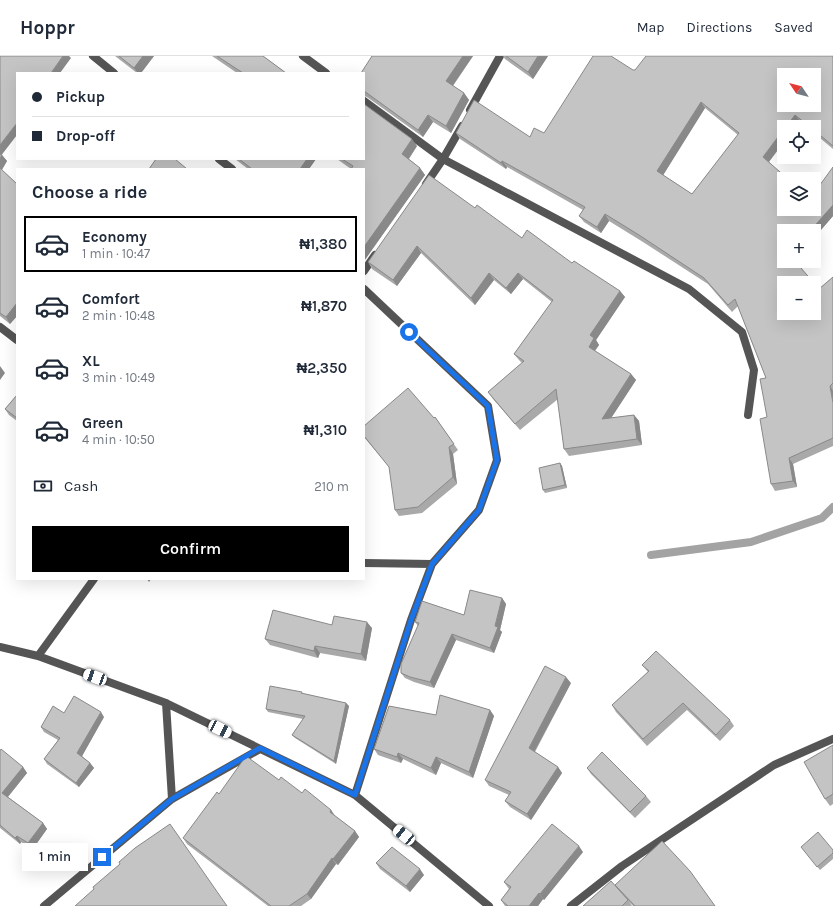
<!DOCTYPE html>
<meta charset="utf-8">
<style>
body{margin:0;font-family:Karla,sans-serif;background:#f6f6f7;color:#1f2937;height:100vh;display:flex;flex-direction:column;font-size:15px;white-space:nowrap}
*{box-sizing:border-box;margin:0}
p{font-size:13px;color:#747a83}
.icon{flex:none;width:22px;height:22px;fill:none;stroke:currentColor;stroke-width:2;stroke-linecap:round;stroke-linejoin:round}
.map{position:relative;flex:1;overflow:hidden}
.drawer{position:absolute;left:16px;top:112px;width:349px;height:412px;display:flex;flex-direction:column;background:#fff;border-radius:0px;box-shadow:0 4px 16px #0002}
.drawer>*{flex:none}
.top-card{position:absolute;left:16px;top:16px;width:349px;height:88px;border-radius:0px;box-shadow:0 4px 16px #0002;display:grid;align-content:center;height:88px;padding:0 16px;background:#fff}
.needle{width:26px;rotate:305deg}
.controls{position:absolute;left:777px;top:12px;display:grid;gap:8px}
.controls a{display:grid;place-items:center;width:44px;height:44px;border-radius:0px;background:#fff;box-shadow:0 4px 16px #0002;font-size:20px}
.end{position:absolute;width:18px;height:18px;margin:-9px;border:5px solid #1a73e8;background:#fff;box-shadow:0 0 0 2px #fff}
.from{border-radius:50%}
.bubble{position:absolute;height:28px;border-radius:0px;background:#fff;box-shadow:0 4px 16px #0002;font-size:13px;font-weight:600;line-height:28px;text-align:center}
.car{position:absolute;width:12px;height:24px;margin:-12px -6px;border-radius:5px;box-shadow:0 0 3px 1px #0007;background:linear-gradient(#fff 24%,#345 0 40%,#fff 0 76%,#345 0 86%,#fff 0)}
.top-card b{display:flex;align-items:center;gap:14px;height:38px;font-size:15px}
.top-card b+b{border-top:1px solid #e0e1e3}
.top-card i{width:10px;height:10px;background:#1f2937}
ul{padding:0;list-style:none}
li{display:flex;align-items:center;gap:12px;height:56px;margin:0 8px 6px;padding:0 8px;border:2px solid transparent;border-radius:0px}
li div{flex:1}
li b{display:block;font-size:15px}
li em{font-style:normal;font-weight:600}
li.on{border-color:#000}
li>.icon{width:36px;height:36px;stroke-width:1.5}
h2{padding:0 16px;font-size:18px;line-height:48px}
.pay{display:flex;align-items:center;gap:10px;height:44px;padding:0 16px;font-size:15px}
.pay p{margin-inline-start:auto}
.cta{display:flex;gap:8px;margin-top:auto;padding:8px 16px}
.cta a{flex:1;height:46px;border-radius:0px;background:#000;color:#fff;font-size:16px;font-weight:600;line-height:46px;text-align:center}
header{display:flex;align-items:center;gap:24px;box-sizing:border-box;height:56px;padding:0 20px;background:#fff;border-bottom:1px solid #e0e1e3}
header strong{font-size:19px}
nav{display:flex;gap:22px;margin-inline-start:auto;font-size:14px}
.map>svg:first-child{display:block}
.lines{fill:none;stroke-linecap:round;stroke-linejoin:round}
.stream{stroke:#a3a3a3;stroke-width:8}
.minor{stroke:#555;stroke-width:8}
.wall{fill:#a9a9a9;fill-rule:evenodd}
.shaded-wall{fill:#898989}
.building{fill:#c4c4c4;stroke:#898989;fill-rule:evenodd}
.route{stroke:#1a73e8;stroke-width:5}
</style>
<header>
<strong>Hoppr</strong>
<nav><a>Map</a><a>Directions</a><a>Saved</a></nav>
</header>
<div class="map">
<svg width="833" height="850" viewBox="0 0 833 850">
<rect width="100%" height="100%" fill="#fff"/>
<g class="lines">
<path class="stream" d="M651,499L751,486L822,462L833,451"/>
<path class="minor" d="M93,0L114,17
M303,0L326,17
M364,45L443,103L689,233L742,276L754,314L748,359
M470,54L500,0
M219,103L232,113
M426,128L443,103L462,70
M364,215L375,199
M0,271L17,284
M364,507L432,508
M0,591L38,600L166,647L355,739L489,850
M38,600L94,523
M166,647L172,743
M355,739L411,564L432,508L479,454L497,404L488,350L364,233
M44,850L172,743L260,693
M571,850L622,810L774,709L833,683"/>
</g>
<path class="wall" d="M0,0L71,2L17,17L2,99L7,105L2,114L17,128V260L10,268L0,260Z
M115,0H154L141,17H137Z
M212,0H263L286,17H237Z
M372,0H473L453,30L464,37L469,44L451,77L433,66L423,81L367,41L364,40V17Z
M503,0H548L533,23L505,3Z
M833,0V93L814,77V71H807L800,65L769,106L814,153L833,111V160L814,182L784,175V205L819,233L833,221V390L793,408L797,431L775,435L771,428L767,361L766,322L738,250L732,256L708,228L643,186L609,165L601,177L584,166L579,160L583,154L507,111L506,113L460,83L456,77L530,81L544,77L633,14ZM705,52L738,79L692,138L663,119Z
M417,90L409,103L420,112L425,119L364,205V113H351L337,103H364Z
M235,103H316L309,113H248Z
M475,152L522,182L572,207L620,235L625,241L596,284L599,289L595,295L631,318L636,324L611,362L634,359L639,365L642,389L569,400L564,393L558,343L520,374L493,343L488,336L522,307L519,304L514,298L552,246L523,223L511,238L494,224L475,249L421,197L397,230L372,213L368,206Z
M17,339V365L9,359L5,353Z
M435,361L458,394L453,398L457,428L422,457L399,460L395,454L390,412L364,381V370L434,362Z
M560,407L562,410L567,432L545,437L543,434Z
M502,542L506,548L500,574L502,576L494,597L456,584L434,632L414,626L405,622L401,617L418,570L415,566L464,559Z
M332,569L372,572L366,605L320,597L318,602L270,589L265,583Z
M642,609L730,664L734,670L720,685L687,654L647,690L616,656L612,649L648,616Z
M571,627L535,696L558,711L562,717L531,764L510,751L505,745L509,739L489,730L485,724Z
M302,636L303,638L346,647L349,650L336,708L295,682L292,679L303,663L268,656L266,653Z
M490,654L494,660L473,722L441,707L436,719L403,703L401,707L378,699L374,693L436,659Z
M64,657L104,661L82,700L90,707L94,712L79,731L47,708L44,703L58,684L44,676L41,671Z
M833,689V748L830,750L825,743Z
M0,695L23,711L27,717L8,741L43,767L47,773L32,794L21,786L20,788L0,772Z
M587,712L646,740L651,746L635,762L591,718Z
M279,724L331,754L335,760L355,775L359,781L338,809L336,808L311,843L301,850H268L187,788L183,782L219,738Z
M801,791L833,794V803L820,814Z
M583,796L544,844L543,843L538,850H505L501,844L509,833L504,826Z
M376,807L424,819L410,836L380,813Z
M617,831L715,850H633L629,846L632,850H583Z"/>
<path class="shaded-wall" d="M63,0H69L71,2L60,17H51Z
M143,0H154L141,17H138L134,12Z
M463,0H473L451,32L446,25Z
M538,0H548L533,23L528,16Z
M464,37L469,44L451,77L446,70Z
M701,46L705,52L662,121L657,115Z
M428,59L433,66L423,81L418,74Z
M795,59L800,65L795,71H786Z
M17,67V79L0,101V89Z
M784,73V85L768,107L763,101Z
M412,83L417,90L407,105L402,98Z
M2,99L7,105L1,115H0V103Z
M307,103H316L309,113H300Z
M502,105L507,111L506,113L501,107Z
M420,112L425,119L364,205V191Z
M833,149V160L814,182V175H810Z
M605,158L609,165L601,177L597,171Z
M417,190L421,197L397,230L393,224Z
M489,217L494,224L475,249L471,242Z
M518,217L523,223L511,238L506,232Z
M620,235L625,241L596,284L599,289L593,297L589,291L590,279Z
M17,247V260L10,268L6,261Z
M0,310L5,317L0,324Z
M631,318L636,324L606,370L602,363Z
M830,330L833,335V347Z
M634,359L639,365L642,389L637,383Z
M449,391L453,398L457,428L453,421Z
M789,402L793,408L797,431L793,425Z
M560,407L562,410L567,432L565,429Z
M147,523H151L149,526Z
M502,542L506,548L500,574L502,576L494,597L490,592Z
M367,566L372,572L366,605L361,598Z
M452,578L456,584L434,632L430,626Z
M315,590L320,597L318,602L314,595Z
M566,621L571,627L533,698L529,692Z
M346,647L349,650L336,708L334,705Z
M490,654L494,660L473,722L469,716Z
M101,656L104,661L81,702L77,697Z
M398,697L403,703L401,707L397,701Z
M436,701L441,707L436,719L431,712Z
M90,707L94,712L79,731L76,727Z
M23,711L27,717L6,743L2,737Z
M558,711L562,717L531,764L527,758Z
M331,754L335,760L334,762L330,756Z
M43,767L47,773L32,794L28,787Z
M355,775L359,781L338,809L333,803Z
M17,780L21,786L20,788L15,782Z
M579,790L583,796L544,844L540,838Z
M332,802L336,808L311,843L307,838Z
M420,813L424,819L410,836L406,830Z
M539,837L543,843L538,850H529Z"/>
<path class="building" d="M0,0H63L51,17H17V67L0,89Z
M119,0H143L134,12Z
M217,0H263L286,17H243Z
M372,0H463L446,25L464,37L446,70L428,59L418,74L364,35V17H361Z
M506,0H538L528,16Z
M593,0H611L633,14H635L646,0H833V90L814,74V71H810L795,59L786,71H784V73L763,101L788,123H784V153H814V137L833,111V149L810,175H784V205H795L819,233L833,221V327L830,330L833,347V382L789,402L793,425L771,428L760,363L767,361L760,323L766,322L735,243L728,249L704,222L639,179L605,158L597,171L579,160L585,151L502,105L501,107L456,77L474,44L530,81L534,72L544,77ZM784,19H814V49H784ZM701,46L739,77L692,138L657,115ZM784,227H814V257H784Z
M364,48L412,83L402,98L420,112L364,191V113H351L353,110L342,103H364Z
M0,98L2,99L0,103Z
M156,103H175L187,113H149Z
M239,103H307L300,113H252Z
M0,112L17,128V247L6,261L0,257Z
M429,119L475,152L477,149L522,182L527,174L572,207L574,205L620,235L590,279L594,282L589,291L631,318L602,363L634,359L637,383L564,393L556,333L515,368L488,336L524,305L514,298L553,244L518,217L506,232L489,217L471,242L417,190L393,224L368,206Z
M408,332L434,362L435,361L454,388L449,391L453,421L418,451L395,454L389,411L364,380V370Z
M17,339V362L5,353Z
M560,407L565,429L543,434L539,412Z
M470,534L502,542L495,570L498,571L490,592L452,578L430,626L410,621L401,617V608L419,567L415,566L422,545L464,559Z
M273,554L332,569L334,560L367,566L361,598L315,590L314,595L265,583Z
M656,595L730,664L716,679L683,647L643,683L612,649L649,615L642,609Z
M545,610L566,621L529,692L558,711L527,758L505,745L511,736L485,724Z
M270,630L302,636L301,637L346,647L334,705L292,679L305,660L266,653Z
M440,639L490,654L469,716L436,701L431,712L398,697L397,701L374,693L389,650L436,659Z
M74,640L101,656L77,697L90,707L76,727L44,703L60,682L41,671L53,650L64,657Z
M833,689V738L825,743L804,706Z
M1,693L23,711L2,737L43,767L28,787L17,780L15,782L0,769V695Z
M602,696L646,740L630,756L587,712Z
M246,700L279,724L281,721L302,737L305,733L331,754L330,756L355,775L333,803L332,802L307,838L289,850H271L183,782L217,736L219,738Z
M170,768L227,850H75L94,833L93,831L120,808L119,806L135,792Z
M552,768L579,790L540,838L539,837L529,850H508L501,844L511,831L504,826Z
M818,776L833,794V797L817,811L801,791Z
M662,785L690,815L715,850H635L615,829Z
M392,791L420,813L406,830L376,807Z
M611,825L628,844L622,850H583Z"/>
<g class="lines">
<path class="route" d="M102,801L172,743L260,692L355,739L411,564L432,508L479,454L497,404L488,350L409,276"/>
</g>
</svg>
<div class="controls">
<a><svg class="needle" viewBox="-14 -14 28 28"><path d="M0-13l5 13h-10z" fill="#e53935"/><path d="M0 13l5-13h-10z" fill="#747a83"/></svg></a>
<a><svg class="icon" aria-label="locate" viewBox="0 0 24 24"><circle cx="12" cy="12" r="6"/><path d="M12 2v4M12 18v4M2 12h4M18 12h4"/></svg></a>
<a><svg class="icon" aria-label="layers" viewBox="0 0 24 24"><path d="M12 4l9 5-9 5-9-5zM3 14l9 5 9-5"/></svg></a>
<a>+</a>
<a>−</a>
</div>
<i class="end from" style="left:409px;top:276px"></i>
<i class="end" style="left:102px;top:801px"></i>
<div class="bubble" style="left:22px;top:787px;width:66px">1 min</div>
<i class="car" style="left:95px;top:621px;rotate:290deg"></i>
<i class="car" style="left:220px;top:673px;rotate:116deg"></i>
<i class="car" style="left:404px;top:779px;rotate:309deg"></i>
<div class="top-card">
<b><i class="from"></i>Pickup</b>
<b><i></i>Drop-off</b>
</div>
<section class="drawer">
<h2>Choose a ride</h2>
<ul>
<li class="on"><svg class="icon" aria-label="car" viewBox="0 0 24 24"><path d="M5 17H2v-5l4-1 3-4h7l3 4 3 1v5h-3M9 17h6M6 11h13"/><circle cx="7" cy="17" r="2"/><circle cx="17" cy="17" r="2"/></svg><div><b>Economy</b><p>1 min · 10:47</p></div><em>₦1,380</em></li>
<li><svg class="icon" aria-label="car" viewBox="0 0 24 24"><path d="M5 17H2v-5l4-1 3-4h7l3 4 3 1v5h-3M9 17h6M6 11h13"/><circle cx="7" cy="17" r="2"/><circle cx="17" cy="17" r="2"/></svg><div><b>Comfort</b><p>2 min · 10:48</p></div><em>₦1,870</em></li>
<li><svg class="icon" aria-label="car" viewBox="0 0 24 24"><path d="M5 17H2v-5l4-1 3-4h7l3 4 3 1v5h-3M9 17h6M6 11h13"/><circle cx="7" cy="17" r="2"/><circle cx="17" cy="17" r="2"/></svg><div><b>XL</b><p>3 min · 10:49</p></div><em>₦2,350</em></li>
<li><svg class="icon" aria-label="car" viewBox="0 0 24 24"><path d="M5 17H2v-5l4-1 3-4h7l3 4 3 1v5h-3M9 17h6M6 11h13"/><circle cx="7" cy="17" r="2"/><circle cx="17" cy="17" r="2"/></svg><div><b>Green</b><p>4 min · 10:50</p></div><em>₦1,310</em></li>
</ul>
<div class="pay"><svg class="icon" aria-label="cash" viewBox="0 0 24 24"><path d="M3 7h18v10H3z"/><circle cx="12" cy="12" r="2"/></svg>Cash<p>210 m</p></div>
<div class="cta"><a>Confirm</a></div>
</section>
</div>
